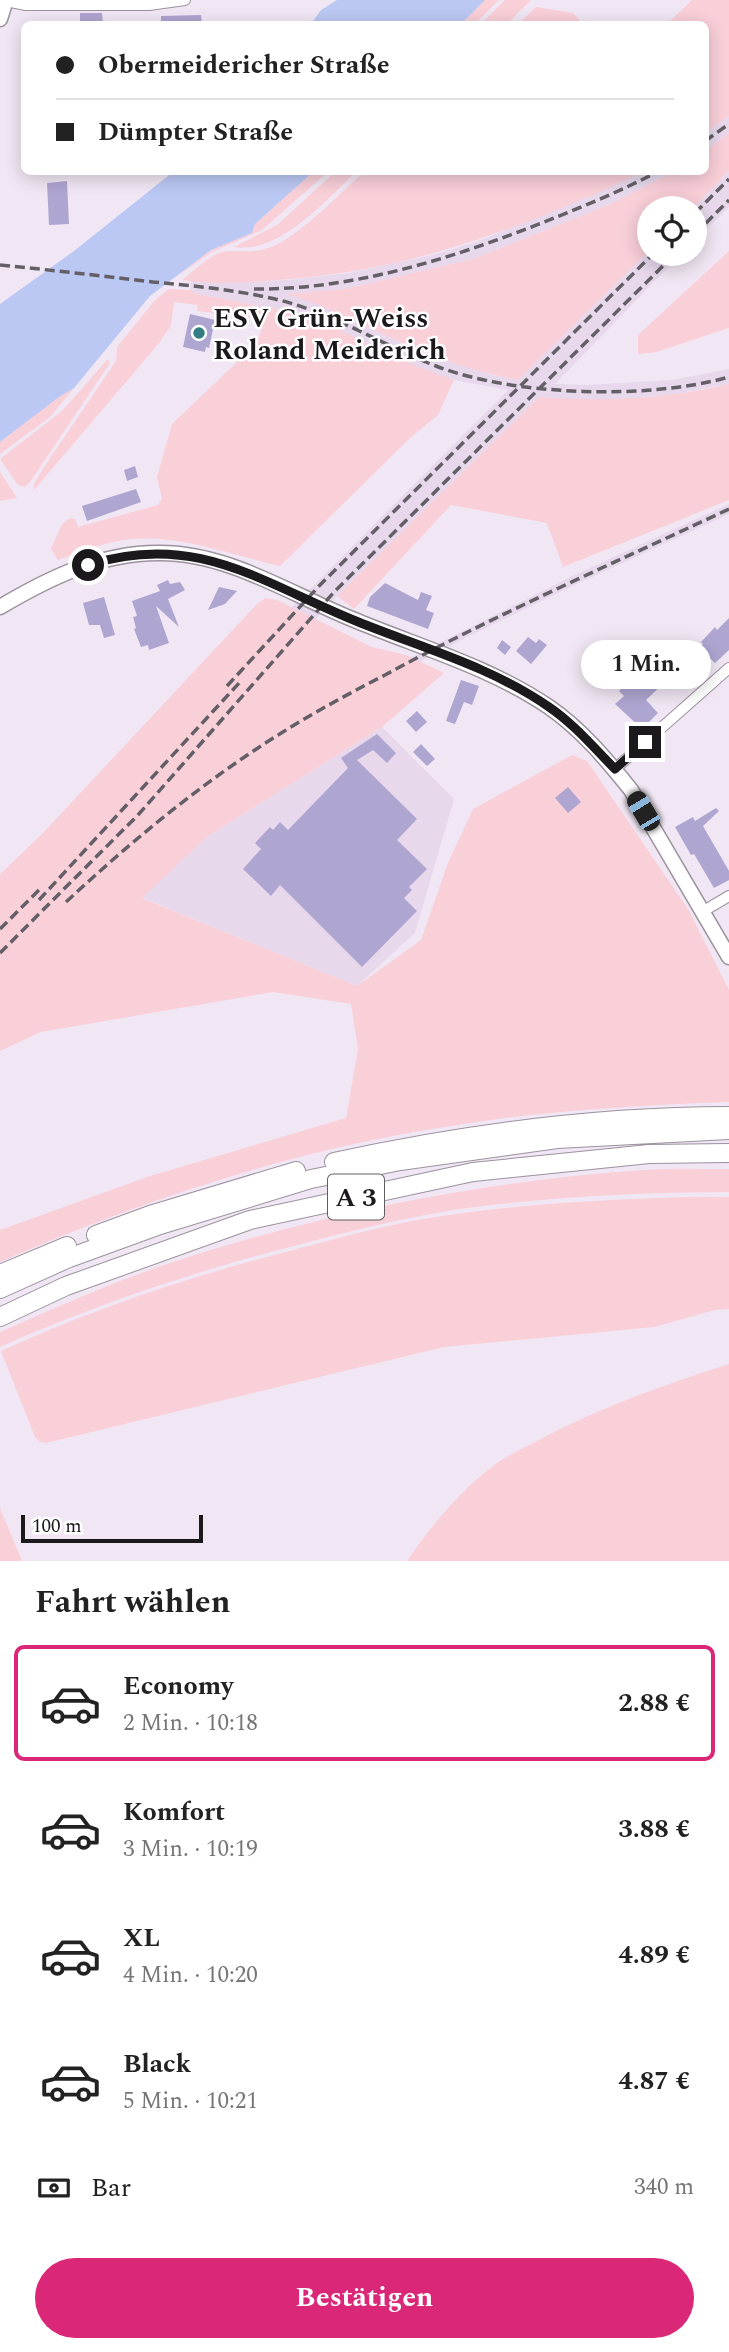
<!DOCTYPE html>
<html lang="de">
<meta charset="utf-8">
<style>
body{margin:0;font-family:Spectral,serif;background:#f2f2f2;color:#222;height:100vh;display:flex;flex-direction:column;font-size:26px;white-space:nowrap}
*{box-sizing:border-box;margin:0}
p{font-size:23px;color:#767676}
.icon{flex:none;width:38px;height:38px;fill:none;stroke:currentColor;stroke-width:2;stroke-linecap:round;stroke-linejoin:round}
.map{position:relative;height:1561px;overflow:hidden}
.panel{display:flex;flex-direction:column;background:#fff;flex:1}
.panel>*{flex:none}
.banner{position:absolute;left:21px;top:21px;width:688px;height:154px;border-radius:10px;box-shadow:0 4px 18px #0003;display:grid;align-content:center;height:154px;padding:0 35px;background:#fff}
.controls{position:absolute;left:637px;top:196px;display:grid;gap:14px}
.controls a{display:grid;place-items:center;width:70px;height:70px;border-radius:50%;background:#fff;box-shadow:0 4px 18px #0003;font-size:35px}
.scale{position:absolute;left:21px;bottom:18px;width:182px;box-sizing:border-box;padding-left:7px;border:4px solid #1c191d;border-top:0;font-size:19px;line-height:24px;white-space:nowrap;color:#1c191d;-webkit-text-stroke:5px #fff;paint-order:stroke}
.end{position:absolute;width:32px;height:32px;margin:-16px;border:9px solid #1c191d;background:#fff;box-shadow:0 0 0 4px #fff}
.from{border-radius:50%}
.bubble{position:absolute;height:49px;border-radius:24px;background:#fff;box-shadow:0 4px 18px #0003;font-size:23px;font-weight:700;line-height:49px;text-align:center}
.car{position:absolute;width:21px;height:42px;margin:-21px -10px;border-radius:9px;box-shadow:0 0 5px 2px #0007;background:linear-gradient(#222 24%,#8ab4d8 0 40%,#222 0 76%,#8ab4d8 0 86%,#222 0)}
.banner b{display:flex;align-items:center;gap:24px;height:66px;font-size:26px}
.banner b+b{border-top:2px solid #e0e0e0}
.banner i{width:18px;height:18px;background:#222}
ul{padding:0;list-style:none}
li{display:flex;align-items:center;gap:21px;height:116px;margin:0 14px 10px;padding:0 21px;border:4px solid transparent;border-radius:10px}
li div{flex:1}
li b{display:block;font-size:26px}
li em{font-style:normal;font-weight:700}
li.selected{border-color:#db2777}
li>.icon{width:63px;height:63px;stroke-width:1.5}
h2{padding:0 35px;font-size:32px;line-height:84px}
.pay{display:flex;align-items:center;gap:18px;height:77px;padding:0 35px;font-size:26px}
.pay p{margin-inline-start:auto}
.action{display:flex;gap:14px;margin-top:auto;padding:14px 35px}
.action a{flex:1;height:80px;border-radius:42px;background:#db2777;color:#fff;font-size:28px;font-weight:700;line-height:80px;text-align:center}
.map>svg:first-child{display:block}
.built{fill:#e7d8ec}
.green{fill:#f9cfd8}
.water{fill:#bbc8f3}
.building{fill:#afa5d1}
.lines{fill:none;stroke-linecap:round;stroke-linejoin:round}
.minor-casing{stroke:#9b929e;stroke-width:12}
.secondary-casing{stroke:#9b929e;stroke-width:17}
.motorway-casing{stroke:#9b929e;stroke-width:20}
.minor{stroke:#fff;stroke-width:10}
.secondary{stroke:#fff;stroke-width:14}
.motorway{stroke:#fff;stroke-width:18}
.rail{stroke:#645f66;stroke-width:3.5;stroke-dasharray:10 5;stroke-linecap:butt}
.route{stroke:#1c191d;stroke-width:9}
.poi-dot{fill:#357d84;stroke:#fff;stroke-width:2.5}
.labels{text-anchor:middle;stroke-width:5;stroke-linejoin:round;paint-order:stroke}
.shield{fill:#fff;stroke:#605e61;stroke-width:2}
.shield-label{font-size:26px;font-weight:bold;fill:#1c191d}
.poi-label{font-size:28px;font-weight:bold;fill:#1c191d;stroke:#fff;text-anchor:start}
</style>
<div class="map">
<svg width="729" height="1561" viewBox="0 0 729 1561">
<rect width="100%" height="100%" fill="#f1e7f4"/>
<path class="built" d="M729,116V133L705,151V133Z
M729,171V207L695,241L693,208Z
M642,172H673L608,205L473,259L345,289L288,294L313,302L424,353L492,375L518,380L649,251V254H681L555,384L587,385L672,380L729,369V384L675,394L629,399L588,401L539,397L337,596L282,655L123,841L246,749L321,703L572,576L729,504V514L577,584L465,638L327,711L253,757L210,786L95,882L0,973V919L99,818L286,613L508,390L454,380L418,368L307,315L197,294L190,290L191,281L257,282L297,279L349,273L432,255L476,242L553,211Z
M382,727L454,799L415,933L357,986L141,897L208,836Z"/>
<path class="green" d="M485,0H499L475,24H461Z
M505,0H531L507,24H481Z
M692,0H729V116L705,133V24H667Z
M536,7L573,13L583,24H518Z
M729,133V171L693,208H649V251L518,380C480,373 441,360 405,344C365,327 327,305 285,294L345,289L473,259L608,205L673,172H705V151Z
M313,172H328L262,230L212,252L176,277L211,250L252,233L255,224Z
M335,172H356C325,201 280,254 234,247L277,225Z
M364,172H642C609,189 574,203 540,217C449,252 375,273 278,280C246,283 213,285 182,280C195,270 212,252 228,251C243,251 256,253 271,247C301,235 339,194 364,172Z
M729,251V328L657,352L638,354V335Z
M169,289L190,290L197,294L307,315L323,321L395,358L454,380L438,415L410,438L280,566C231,555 183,535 131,539C106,541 82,552 58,560L51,549L62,524L70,518L75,519L78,527L158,505L162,499L157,477L172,424L258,342L264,319L197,311L198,305L174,302L171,325L160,342L34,490V484L44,467L116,361L117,347L155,300Z
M108,359L110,363L30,482L25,487L18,485L0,459L62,411Z
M729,384V500L563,567L547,523L451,505L354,609L337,596L539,397C603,402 667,399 729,384Z
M74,388L50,417L0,454V442L59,397Z
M0,472L17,498L0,501Z
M266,598L277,600L372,647L406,655L444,673L382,727L208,836L142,898L357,986L421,940L448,863L473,809L572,755L587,761L688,909L729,990V1102C643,1105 556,1110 470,1123C308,1146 150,1196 0,1262V1230L150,1176L346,1118L358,1049L351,1004L273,992L41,1032L0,1051V874L42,834L257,604Z
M729,1169V1192C639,1192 549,1197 460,1209C402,1218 346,1232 290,1247C190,1273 94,1305 0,1347V1332C55,1308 110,1283 167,1264C321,1213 482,1181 644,1170C672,1168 701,1169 729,1169Z
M690,1197H729V1309L715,1310L654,1327L444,1347L46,1443L40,1442L35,1437L1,1351C97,1307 195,1275 297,1249C352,1234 406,1220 463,1213C539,1203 614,1199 690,1197Z
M729,1364V1561H407C431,1526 459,1492 493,1466C505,1456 521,1450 535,1442C596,1409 663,1385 729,1364Z
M0,1508L22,1561H0Z"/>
<path class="water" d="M337,0H485L461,24H311L321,10Z
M173,172H313L255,224L252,233L211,250L150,296L74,388L59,397L0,442V304L74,251Z"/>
<path class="building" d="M80,13H102L103,24H80Z
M201,15L202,24H161V16Z
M67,181L69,224L49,225L47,183Z
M190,314L215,320L209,348L206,347L205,352L183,347Z
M135,466L138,477L127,481L124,470Z
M136,489L141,502L87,521L82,506Z
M168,580L170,584L180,582L185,590L168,599L179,627L156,606L169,643L149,650L148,645L141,647L134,629L136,628L133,617L137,616L132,601L160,591L157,585Z
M385,583L418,600L421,592L432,596L426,610L434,613L428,629L367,606L370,597Z
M219,587L237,591L225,604L208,610Z
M104,597L115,635L104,638L100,625H89L83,603Z
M729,618V650L715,663L699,648L703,644L701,642L715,627L717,630Z
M528,637L536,643L539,639L547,645L531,664L516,651Z
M502,640L511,647L505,655L497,648Z
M638,672L648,681L659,672L667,680L646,700L658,713L642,729L615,704L624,696L619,691Z
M461,680L479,686L472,705L464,702L455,724L446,721Z
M417,711L427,722L416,732L406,721Z
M377,734L396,753L387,763L373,750L357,760L417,819L397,840L427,869L409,887L412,890L404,898L417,911L362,967L280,885L271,896L243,869L261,849L255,843L270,827L273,830L280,822L288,830L348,768L341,758Z
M421,744L435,759L427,766L413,752Z
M568,787L581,802L568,813L555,798Z
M716,808L719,811L703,826L729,871V880L714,888L694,854L691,855L675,827L693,817L695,821Z"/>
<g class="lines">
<g class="minor-casing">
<path id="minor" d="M6,1L26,5H149L185,0
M615,769L729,668
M702,912L729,896"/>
</g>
<g class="secondary-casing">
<path id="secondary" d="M0,19L6,0
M0,607C49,578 100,553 158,553C229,552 293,596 357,621C422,648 490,667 549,707C581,729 607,760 631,790L729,957"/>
</g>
<g class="motorway-casing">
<path id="motorway" d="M334,1162C463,1134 596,1116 729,1116
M96,1235L153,1214L296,1171
M0,1274L67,1246
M0,1289L69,1258L157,1226L311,1179L400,1161L557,1139L729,1130
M0,1317L66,1286L250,1220L473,1172L649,1154L729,1153"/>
</g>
<use href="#minor" class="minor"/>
<use href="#secondary" class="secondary"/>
<use href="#motorway" class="motorway"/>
<path class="rail" d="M705,141L729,124
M695,213L729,179
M695,234L729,200
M0,265C51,270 102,276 153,282C195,286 238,290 279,300C334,314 383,345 436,366C513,396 649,400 729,377
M254,289C354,290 453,258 544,222C582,207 621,191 657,172
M227,686L320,585L653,254
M39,900L241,681
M66,902C122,850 180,801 243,758C288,727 336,700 385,675C497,614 614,563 729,509
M0,929L42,887
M0,953L138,815L334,592L675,254"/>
</g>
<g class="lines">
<path class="route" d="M88,565C196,531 260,582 356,621C422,648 490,666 549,707C574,724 594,748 615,769L645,742"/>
</g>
<circle class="poi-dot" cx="199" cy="333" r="7"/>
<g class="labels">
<rect class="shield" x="328" y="1174.5" width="56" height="45" rx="5"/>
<g class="shield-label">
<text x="356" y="1206">A 3</text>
</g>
<g class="poi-label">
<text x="213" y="327">ESV Grün-Weiss<tspan x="213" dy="32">Roland Meiderich</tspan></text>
</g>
</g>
</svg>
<div class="controls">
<a><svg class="icon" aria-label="locate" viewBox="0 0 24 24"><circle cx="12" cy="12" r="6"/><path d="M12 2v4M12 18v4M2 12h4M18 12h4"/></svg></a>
</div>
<div class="scale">100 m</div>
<i class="end from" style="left:88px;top:565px"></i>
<i class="end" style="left:645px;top:742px"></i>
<div class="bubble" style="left:581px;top:640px;width:130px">1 Min.</div>
<i class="car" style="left:643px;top:811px;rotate:329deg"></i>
<div class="banner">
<b><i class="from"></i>Obermeidericher Straße</b>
<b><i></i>Dümpter Straße</b>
</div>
</div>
<section class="panel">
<h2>Fahrt wählen</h2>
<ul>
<li class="selected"><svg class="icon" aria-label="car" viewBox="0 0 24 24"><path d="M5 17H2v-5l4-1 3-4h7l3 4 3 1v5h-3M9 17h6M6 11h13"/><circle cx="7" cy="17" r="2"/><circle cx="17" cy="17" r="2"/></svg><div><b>Economy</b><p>2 Min. · 10:18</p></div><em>2.88 €</em></li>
<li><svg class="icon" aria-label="car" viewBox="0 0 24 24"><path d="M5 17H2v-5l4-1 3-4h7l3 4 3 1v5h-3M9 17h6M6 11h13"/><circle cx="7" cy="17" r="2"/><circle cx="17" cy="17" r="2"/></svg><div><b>Komfort</b><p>3 Min. · 10:19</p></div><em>3.88 €</em></li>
<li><svg class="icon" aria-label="car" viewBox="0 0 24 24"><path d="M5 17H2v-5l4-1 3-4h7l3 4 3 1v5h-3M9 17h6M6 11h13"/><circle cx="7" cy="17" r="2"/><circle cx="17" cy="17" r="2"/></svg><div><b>XL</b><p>4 Min. · 10:20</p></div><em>4.89 €</em></li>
<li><svg class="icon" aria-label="car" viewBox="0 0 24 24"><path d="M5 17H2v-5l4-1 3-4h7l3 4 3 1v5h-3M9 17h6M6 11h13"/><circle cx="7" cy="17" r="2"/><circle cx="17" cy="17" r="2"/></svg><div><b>Black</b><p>5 Min. · 10:21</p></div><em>4.87 €</em></li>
</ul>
<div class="pay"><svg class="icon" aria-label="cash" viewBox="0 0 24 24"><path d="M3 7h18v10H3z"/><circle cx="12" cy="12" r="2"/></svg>Bar<p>340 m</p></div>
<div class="action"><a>Bestätigen</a></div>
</section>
